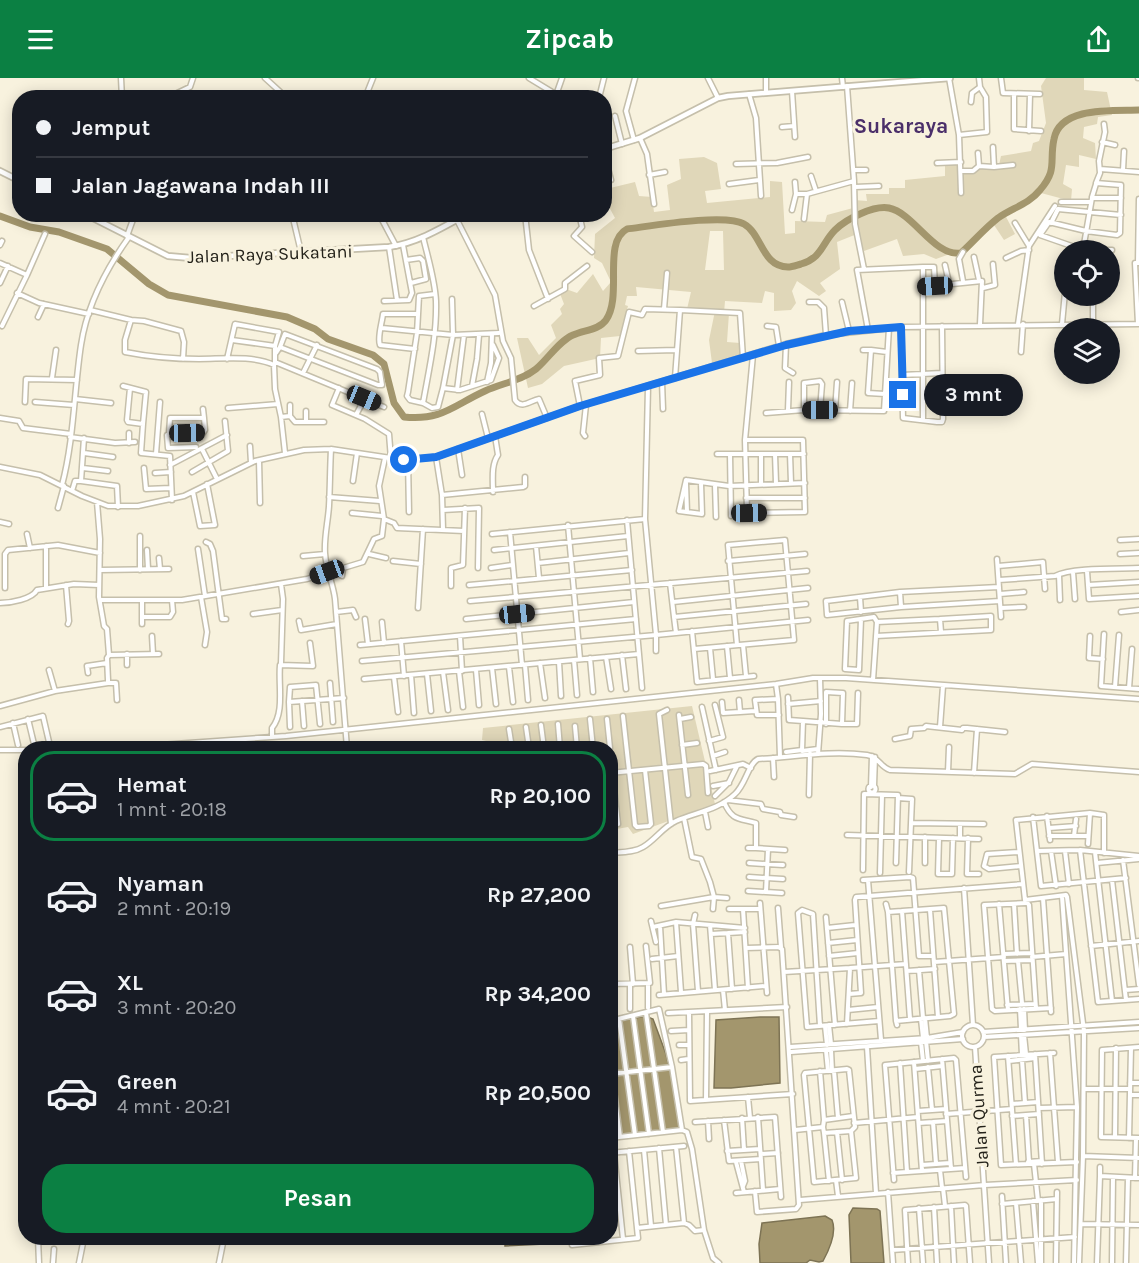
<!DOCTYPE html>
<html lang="id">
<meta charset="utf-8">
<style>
body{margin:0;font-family:Karla,sans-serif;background:#242831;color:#f1f3f6;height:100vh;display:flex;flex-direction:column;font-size:22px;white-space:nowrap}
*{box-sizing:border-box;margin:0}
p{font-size:20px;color:#9ea1a6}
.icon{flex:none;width:33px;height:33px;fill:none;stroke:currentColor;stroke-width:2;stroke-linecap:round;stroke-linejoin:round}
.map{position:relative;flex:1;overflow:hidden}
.side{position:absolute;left:18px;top:663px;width:600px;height:504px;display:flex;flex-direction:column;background:#171b24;border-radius:24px;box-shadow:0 3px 15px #0003}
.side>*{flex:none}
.hud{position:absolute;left:12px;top:12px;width:600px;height:132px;border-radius:24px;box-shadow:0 3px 15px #0003;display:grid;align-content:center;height:132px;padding:0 24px;background:#171b24}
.controls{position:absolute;left:1054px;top:162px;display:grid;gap:12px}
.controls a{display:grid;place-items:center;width:66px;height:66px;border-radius:50%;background:#171b24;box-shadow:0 3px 15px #0003;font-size:30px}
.end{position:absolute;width:27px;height:27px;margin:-14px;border:8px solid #1a73e8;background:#fff;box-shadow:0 0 0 3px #fff}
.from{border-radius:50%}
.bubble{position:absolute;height:42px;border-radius:21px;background:#171b24;box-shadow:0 3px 15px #0003;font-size:20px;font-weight:700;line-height:42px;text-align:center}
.car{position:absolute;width:18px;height:36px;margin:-18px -9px;border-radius:8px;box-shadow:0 0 4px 2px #0007;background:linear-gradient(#222 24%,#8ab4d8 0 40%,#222 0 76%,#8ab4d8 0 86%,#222 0)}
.hud b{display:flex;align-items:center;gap:21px;height:57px;font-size:22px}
.hud b+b{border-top:2px solid #363941}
.hud i{width:15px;height:15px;background:#f1f3f6}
ul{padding:10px 0 0;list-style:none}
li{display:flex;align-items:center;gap:18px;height:90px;margin:0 12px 9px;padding:0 12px;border:3px solid transparent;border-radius:24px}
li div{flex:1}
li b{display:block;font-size:22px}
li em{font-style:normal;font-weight:700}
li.on{border-color:#0b8043}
li>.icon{width:54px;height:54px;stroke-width:1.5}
.primary-button{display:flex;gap:12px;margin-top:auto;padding:12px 24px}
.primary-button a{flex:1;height:69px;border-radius:24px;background:#0b8043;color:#fff;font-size:24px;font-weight:700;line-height:69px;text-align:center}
header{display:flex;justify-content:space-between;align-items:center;height:78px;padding:0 24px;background:#0b8043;color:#fff;font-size:27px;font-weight:700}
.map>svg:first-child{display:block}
.green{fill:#e0d7b9;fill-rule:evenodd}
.water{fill:#a3966d;stroke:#7d7354;stroke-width:1.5}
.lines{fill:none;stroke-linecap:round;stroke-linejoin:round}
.river{stroke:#a3966d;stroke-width:7}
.minor-casing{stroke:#c5bfab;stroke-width:7}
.major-casing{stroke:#c5bfab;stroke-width:8}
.minor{stroke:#fff;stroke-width:4}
.major{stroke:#fff;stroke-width:4.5}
.route{stroke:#1a73e8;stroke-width:8}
.labels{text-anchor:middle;stroke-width:6;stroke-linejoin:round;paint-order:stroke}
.street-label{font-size:18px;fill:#24221a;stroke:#f8f2de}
.quarter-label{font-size:21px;font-weight:bold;fill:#4b2f6a;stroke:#f8f2de}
</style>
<header><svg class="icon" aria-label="menu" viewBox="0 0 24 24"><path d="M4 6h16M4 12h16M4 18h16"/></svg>Zipcab<svg class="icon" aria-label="share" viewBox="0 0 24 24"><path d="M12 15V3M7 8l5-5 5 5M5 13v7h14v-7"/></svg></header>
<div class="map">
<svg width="1139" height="1185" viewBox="0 0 1139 1185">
<rect width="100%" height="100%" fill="#f8f2de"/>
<path class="green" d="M1046,0H1084V12L1107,14L1112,37L1098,39L1097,46L1084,49L1083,60L1095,65L1096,81L1079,77V89L1066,87L1063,106L1072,111L1071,123L1041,115L1016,131L1004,135L1015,156L1004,162L992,144L969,169L936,181L924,176L903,178L897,161L864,173L857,156L837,164L840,191L820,205L826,213L819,218L797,203L792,213L796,225L791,232L774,233V215L765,213L762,225L725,223L724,235H729L727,264L740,265L742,277L712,285L709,262L715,233L687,231L691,214L636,209L637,218H627L625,227L628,228L620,258L601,260L600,280L564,288L542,306L528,310L517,260H528L539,277L556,260L551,247L562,236L560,231L564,226L559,213L563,210L577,215L593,196L603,213L611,204L602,185L594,180L595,156L615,140L608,127L606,111L635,104L639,118L652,119L654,134L670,132L667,107L681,101L679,81L704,79L717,85L721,111L705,113L707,125L770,119V103L782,104L785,156L795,155V143L825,144L827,137L853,130L854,122L867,123L866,116H889V110H905V102L945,98V84H960V92L999,87L1001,78L1031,73L1033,65L1039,63L1046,45L1041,8ZM710,153H723L724,192H705Z
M692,628L715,726L633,756L628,749L611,752L610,670H504L503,667L482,662L483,650Z"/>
<path class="water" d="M645,938L653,941L666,976L682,1044L681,1049L672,1052L611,1058L610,945Z
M760,939H779L780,1005L731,1010H714L716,942Z
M853,1130L877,1131L880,1133L884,1185H851L849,1137Z
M825,1138L832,1142C837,1154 829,1172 823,1183L819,1184L810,1182L806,1185H760L759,1166L762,1145Z
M505,1160H544V1166L505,1168Z"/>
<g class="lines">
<path class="river" d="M0,138L30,149L59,154L107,171L149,206L168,217L287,239L315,251L328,261L373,277L384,286L394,325L404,339C442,343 454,327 485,313C502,305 521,303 536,291C548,281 559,263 573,257C584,252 599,252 606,242C623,218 602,164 627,151C651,148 726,135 744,146C762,156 762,189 788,189C792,189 797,187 801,186C822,180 822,165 835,152C846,141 874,127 889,130C914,135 934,179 961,175C973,164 985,150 998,140C1012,130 1029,126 1040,112C1058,91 1049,84 1054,61C1060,28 1114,33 1139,32"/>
<g class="minor-casing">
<path id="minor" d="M121,0L122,20
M265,0L287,20
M529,0L562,20
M708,0L718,20
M766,0V15
M842,0L843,9
M949,0L959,57L961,115
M1001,0L1003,15L1040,16
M1138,0H1139
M792,13L795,59
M749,16L756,40L761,118
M1014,16V51L1041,53
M167,20L190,9L193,0
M365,20L373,0
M555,20L562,0
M599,20L604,0
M971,24L972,15L980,9
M615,38L622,66
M1104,46L1105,54L1099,83L1100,95L1096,105L1121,107L1120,155L1117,157L1086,153L1049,144L1040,157L1083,172H1112
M782,49L794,48
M1029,53L1030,16
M959,57L987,54L986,19L980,9L979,0
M640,60L647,76L654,126
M634,62L626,33L635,0
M1102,64L1115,67
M604,75L611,102
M978,75L979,88
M937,85L961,84
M736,86L777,85L808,79
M994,89L1013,87
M1100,91L1139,94
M854,92H866
M1123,92L1124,73
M961,93H973L979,88L994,89L993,69
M649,97L665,94
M811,98L816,113
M854,103L855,146L864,191
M795,104L796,116
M729,106L759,102
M855,109L879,108
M1092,119L1096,106
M1061,124H1090
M792,132L796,116H807
M292,136L301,174
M379,136L396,168
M525,136L529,172L548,221
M579,136L582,149L574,158L592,174
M804,141L807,116L854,103L847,8
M457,142L495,217L503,263L511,280L515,322C522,332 531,322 539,321L547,340
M1015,145L1029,168
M1051,145L1058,131L1121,137
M127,158L135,136
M423,159C428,180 435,202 436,223C437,258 429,291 423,325L432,330L438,329L443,310
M0,167L2,163
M389,169L397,222
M1083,172L1092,120H1121
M974,179L979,202
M1006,180L1021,173L1029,172
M406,182L420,180L423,183L426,201L411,205
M0,185L27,197L2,248
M1138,185L1139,121
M945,187L949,205
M923,189H934L935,208
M27,197L45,156
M963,203L959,181L963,174
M0,205L8,188
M1110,206H1111
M923,209L982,203L980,246
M983,210L995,207L993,186
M17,215L39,225L89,236
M1086,218L1087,221L1093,222V246
M452,221L453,257L443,310L460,312L491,302L499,280L493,267
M1093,222H1101L1103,218
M384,223L409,222L412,215L403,167
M809,224H818L824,230L826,257
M842,224L849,253
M534,228L565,211V205L587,188
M664,231L667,195
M90,232L131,242L125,262V274C150,279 174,281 199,281C223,281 252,277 274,287L275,311L281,339L285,375
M38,239L44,226
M131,242L144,243L181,253L184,264L183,281
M1018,246L1029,168L1055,128
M1062,246L1065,214
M1138,246L1135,185H1139
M767,248L776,249L779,268
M901,249L903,340L937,344H942L943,341L942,248
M382,250L453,257L499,255
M868,252L857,192L923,189V342
M232,262L275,268
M786,266L785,290L793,295
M415,271L380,267C377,260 382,245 383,236H418
M863,272H871L868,315L885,316
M871,272L887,274
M638,273L676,272
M1021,274L1023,246
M276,275L280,269L378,307H382L380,294L377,291L285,256L280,269
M227,281L235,246L279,254L275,268V285
M275,284L384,329
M303,295L317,267
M902,297L942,295
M52,300L56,272
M675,300L680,232L740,235L743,280
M487,304L491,285L492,256
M662,304L663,331
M123,308L146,314L143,346
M472,308L477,281L479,257
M130,310L127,342L128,344L143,346L141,375L170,378L172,422
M339,310L332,327L365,341L389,356L391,381
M457,312L464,257
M75,321L111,325
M25,324L26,301L77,302
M35,324L74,327
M423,325L410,322L407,318L408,314L417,255L419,218L435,216
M290,327V338
M580,328L575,303L600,297L599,280L618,278L629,234L642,237L645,231L680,232
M228,330L278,326
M203,331L204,340
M788,332L789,304
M804,332V305L820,303L822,306L820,332
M306,333V344
M835,333L837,304
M850,333L852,305
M766,335L804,332L884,333L889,250
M482,336L488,360
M356,337L365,320
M281,339L290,338L295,344H324
M0,340L19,343L23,350L71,356
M129,355V365
M169,356L170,340H204L205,352L203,355H171L167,357L168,370L196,369
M585,358L583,355L586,327
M70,359L115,365L135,364
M745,362H803L805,434L749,435L747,433L745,362L753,277
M250,368L251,385
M202,371L217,401
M331,371C330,390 330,409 329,428C328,444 324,459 325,475C326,492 333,505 335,521L347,670
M458,371L462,397
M84,375L113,379
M156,376L160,324
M717,376H804
M730,376L731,438
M761,376V406
M775,376L776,405
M790,376L791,405
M436,379L442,417L443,451
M259,382L260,425
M408,382L409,434
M170,387L227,357
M0,389L40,397L82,418L108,428H138L184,418L255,383L304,372L331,371L404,382L436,379L580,328L786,266L826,257L901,249L1139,246
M83,390L108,393
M144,390L146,411L171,410
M192,394L228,373L225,343
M155,395L171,394
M686,402L729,408L805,405
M686,402L679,433L702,436L701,405
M81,403L117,408L118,429
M353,403L357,375
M686,405L687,434
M62,407C74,362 74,313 81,267C87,227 106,191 129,159
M715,407L716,439
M72,413L75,403H81L84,360
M193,414L200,448L215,447L207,406
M493,414C493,401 491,387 498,377L495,358
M442,417L523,409L525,408V399
M329,419L380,423
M746,420H805
M97,424L100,461L99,519L104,548L107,551L109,577L107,580L108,602V605H116L117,622
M58,430L64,408
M443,432L479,430L478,490
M352,435L382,438
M384,441L394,445L397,450L464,453
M627,442L642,610
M0,444L9,446
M568,447L580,581
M510,454L522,587
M27,456L30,470
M492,456L645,441
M140,458V492
M1120,462L1139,461
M206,464L210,466L213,473L222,541H226
M536,468L539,500
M198,471L205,518
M147,472L148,491
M494,472L628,458
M369,476L386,480
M1120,476L1139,475
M303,478L325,476
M159,480L160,491
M997,481L1001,539
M393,483L421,486
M728,483L805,476
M538,485L629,475
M998,488L1043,484L1045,511
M491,490L512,487
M100,492L169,491
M1087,493L1089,521L1139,518
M1073,494L1075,521
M1059,497L1060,522
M342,498L343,490
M999,502L1055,498C1072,489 1119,491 1139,490
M670,505L674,539
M281,506L283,521L281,585
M66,507L69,543L68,546
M469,507L632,492
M1088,507L1139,504
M451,508V490L463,487L465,430
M999,509L900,514L826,523L827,537L901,529L1000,523
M5,510V476L8,472L58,467L100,475
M46,510V468
M900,514L901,529
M1000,516L1024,514
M201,519L207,554L205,567
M860,519L861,534
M100,522H182L307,501L363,484L374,461L382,458L384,441L379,408L385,380
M470,523L807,493
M673,524L808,510
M0,525C11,525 32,521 37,512L74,506L99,507
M418,530L423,451
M1001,530L1024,529
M336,534L353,532L356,539
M1121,534L1139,532
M253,536L282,532
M142,539H170L173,534L172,522
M365,541L368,566
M466,541L634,524
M861,541L859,592L845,591L847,543L874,539L877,544L940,541L941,554
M299,543L301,552L337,546
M382,544L384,565
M142,546V522
M692,553L697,604L754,598
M676,555L674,539L806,526
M1104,556L1101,608L1139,611
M152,558L153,576
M460,558L462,593
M876,558L991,552V538L940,541
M1090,558L1089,580L1103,581
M401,563L404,598
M360,567L636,541
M743,567L746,598
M727,568L730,600
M710,570L713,601
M694,571L794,562L785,462L728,467L737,567
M656,573V557L808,542
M127,576V587
M109,577L159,576
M622,577L626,611
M606,579L611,611
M590,580L593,614
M574,582L577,617
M362,583L656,557L645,441L648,309
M559,584L561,618
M540,585L545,620
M525,587L528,622
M509,589L513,624
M492,590L496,626
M49,592L55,613
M476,592L479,627
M459,593L463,629
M443,594L448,632
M88,595L87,588L107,585
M427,596L431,633
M411,597L414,635
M394,599L398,634
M364,601L639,576
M873,602L877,544
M330,605L333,644
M776,606L778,621
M1115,609L1119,557
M1129,610L1132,571
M788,619L789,642L803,643
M739,622L740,634L755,633
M302,623L304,648
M289,624L290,609L316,607L320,646
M722,624L723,635L740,634
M788,626L821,623
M0,628L55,613L108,605
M702,629L716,692
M667,632L659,636L671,746
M679,637L688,717
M779,637H757L755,622L778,621L780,679
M623,638L635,747L637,749L649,748L651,746L645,692
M28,641L34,666
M590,641L593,670
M607,641L610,670
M680,641L691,639
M13,645L18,667
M558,646L560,670
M826,646V614L843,615L842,646H857L858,615
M541,647L544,670
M575,648L577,670
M0,649L43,638L49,664
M290,649L289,624L344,620
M526,649L529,670
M940,649L943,608
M509,651L512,670
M272,659V650C285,634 278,607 280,587L313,588L310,565
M895,661L910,658L911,651L924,650L926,648L962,652L963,650H967L1005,654
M709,663L723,659L715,627
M682,667L697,665
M90,670H117
M118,670L286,658L776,606L813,600H846L1139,621
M0,672H26
M802,673L818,671
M786,674L802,672L803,643L842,646
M610,675L618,746
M818,676L821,636L820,600
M713,678L725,674
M773,680L774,699
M710,693L743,686L751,690
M948,694L949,669
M610,695L703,686L706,688L708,715
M974,695L977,651
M868.5 711a3.5 3.5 0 1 1 7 0a3.5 3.5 0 1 1-7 0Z
M713,708L729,705
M874,708L875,679
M871,709L872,678
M809,717L810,676
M715,718L729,704L737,688
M898,720L912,721L909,794
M728,722L761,726L763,731L780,734L781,737L794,739
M724,724C732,743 739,740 756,745V770H748
M705,734L708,749
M1047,738L1050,762
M1033,739L1041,808L1126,800
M911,745L984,746
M1049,750L1076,748
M847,757L979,761
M1049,758H1088
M1074,758L1076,741
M939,760L938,796H952L953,760
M960,760V746
M968,760L967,796H979
M1088,766L1090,735
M756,770L785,772
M768,771L766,814L782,815
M1080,772L1098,924L1139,921
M1037,773L1080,772L1139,778
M1051,773L1056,808
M1065,773L1069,806
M1019,774L987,776L984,788L989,791L1021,788
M1095,774L1112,923
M610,775C621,774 633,775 643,769C655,762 663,749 676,743C697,734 718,732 735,716C746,706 748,686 758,681C794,679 831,672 867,677C879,679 880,689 890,692L1015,696L1032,686L1139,694
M1123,782L1139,907
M749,785L783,787
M925,785V759
M1097,785L1139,781
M863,792L864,716L898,717L896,785
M880,795L882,717
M749,799L783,801
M863,802L910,799L913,800L919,878H933
M868,802L881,962
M1112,802L1126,922
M964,810L973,947
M748,813L766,814
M1062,818L1077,1029L1074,1185
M1043,820L1051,934
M1025,822L1066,817L1067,819L1084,953L1083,1078L1079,1185
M760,825L767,915
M1026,825L984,827L992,931L995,933L1051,930
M886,826L888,834
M999,826L1008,932
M1014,826L1017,876
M661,828L714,819L710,804L701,781L692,779L684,740
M778,830L781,869
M713,831L714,819L727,820
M729,831H760
M743,831L748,910
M930,832L938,939
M902,833L910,941
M695,837L693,846L698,913
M826,839L835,947
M651,843L656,864
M676,844L681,914
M710,847L715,912
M660,848L664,916
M653,849L676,844L745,850
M827,850L855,847
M728,855L732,911
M711,856L745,854
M828,865L857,862
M1091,868L1139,863
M630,869L633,906
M746,870L778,869L782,871L799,1127L796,1131L757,1134L755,1113
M1004,876L1032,875
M829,878L858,875
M1032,879L1066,876
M652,881L678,878
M1004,883L1032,882
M1018,883L1022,925
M934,884L1004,879
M850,890L906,886
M919,892L923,940
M907,893L935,891
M784,894L850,890L847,946
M610,906L650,905L646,868
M648,906V930
M723,912L725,932
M1125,912L1139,911
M849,916L861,915L855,822L856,819L1023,806
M659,917L765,908
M1007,927L1035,926
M630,931V906
M1020,931L1021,951
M1024,931L1025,952
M1036,931L1029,827L1025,822L1016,742L1090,735L1104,737V775
M848,932L878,929
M689,934L690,1023L793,1016
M646,935L663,1054
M668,935L787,929
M613,936L614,906
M633,938L649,1056
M925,940L927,960
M619,941L635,1057
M921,941L923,960
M610,943L659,931L672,989
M896,943L950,938L954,936L944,830L888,834L896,943L897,947
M829,947L831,966
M962 958a11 11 0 1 1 22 0a11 11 0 1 1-22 0Z
M820,948L813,836L802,832L798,835L807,949L879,943
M825,948L827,967
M671,953L689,952
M983,954L1139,944
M1021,957L1022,977
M1024,957L1026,976
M984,959L1139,950
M926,963L928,983
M921,964L923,983
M679,967H688
M790,969L927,960L963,954
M867,969L876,1115
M975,969L989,1185
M1139,969L1102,972L1101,1059L1139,1060
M826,972L828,993
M831,972L832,993
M791,974L963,961
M1050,975L1058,1084
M1054,975L994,979L1001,1087L1077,1084
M1035,976L1042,1086
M1008,978L1016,1086
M942,981L951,1091
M610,982L620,1059
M681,982L688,981
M1022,982L1025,1025
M1009,983L1035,980
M914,984L922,1093
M900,985L907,1094
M928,989L932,1032
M847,991L849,992L855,1049L851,1053L856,1100L814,1104L804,997L805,995Z
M915,991L942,988
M820,993L824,1042
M834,993L838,1040
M610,996L672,989L682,1052L687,1054L692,1071L704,1152
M1130,1005H1139
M1084,1011H1130
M1130,1017H1139
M748,1019L750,1040
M706,1022L707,934
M1012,1026L1038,1024
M1039,1030L1077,1029
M918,1033L946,1031
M946,1036L1012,1031
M1026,1037L1029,1084
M1012,1038L1039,1036
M758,1039L763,1112
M742,1040L744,1072
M724,1042L729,1083L761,1081
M708,1043L709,1061
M695,1044L775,1039L781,1119
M933,1044L936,1086
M854,1045L918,1039
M919,1045L947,1043
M823,1049L824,1042L853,1038
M823,1049L824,1055L851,1053
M795,1052L823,1049
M837,1054L842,1102
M824,1055L829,1103
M1115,1059L1116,970
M610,1060L682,1052
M1129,1060L1131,970
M676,1069L684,1145
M659,1070L666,1147
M644,1072L651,1148
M629,1073L637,1150
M727,1073L760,1071
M610,1075L684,1068
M614,1075L623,1161
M761,1076L778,1075
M1083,1078L1139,1080
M741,1083L745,1103L743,1108
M736,1084L744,1114
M1028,1084L1042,1083
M1034,1086L1038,1123
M922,1087L950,1085
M940,1092L942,1110
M893,1095L965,1090
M1100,1098V1089
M1135,1100L1136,1060
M836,1102L838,1118
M894,1102L885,987L954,980L956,982L966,1099
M943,1110L945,1128
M888,1114L893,1185
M736,1115L780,1111
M1002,1118L1006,1185
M800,1122L985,1107L1077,1102
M1033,1123L1038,1185
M1016,1125L1021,1185
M1002,1126L1057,1121
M951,1128L954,1185
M934,1129L937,1185
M919,1130L923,1185
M1081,1146L1139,1147
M38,1160L39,1185
M578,1160L579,1166
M572,1167L638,1160L637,1150L684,1145L689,1147L695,1153L704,1152L713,1180L719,1185
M892,1172L1075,1159
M53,1185L54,1171
M79,1185L84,1160
M219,1185L224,1160
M908,1185L905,1132L965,1127L966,1128L970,1185
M1041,1185V1122
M1056,1185L1057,1114
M1097,1185L1100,1098L1139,1100
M1112,1185L1113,1099
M1126,1185L1128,1100"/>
</g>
<g class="major-casing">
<path id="major" d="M604,71L640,60L718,20L728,18L950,0
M0,93L20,103
M85,136L168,178L191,180L389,169C417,165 442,150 467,136"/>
</g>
<use href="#minor" class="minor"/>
<use href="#major" class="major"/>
</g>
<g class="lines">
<path class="route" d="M404,382L436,379L580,328L786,267L849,253L901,249L903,317"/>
</g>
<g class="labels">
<g class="street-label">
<text transform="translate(270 176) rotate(-2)" y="6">Jalan Raya Sukatani</text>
<text transform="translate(979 1038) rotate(-94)" y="6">Jalan Qurma</text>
</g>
<g class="quarter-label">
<text x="901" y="55">Sukaraya</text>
</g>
</g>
</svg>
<div class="controls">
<a><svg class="icon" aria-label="locate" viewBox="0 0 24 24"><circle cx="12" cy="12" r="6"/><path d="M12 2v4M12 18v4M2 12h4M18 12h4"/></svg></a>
<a><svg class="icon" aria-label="layers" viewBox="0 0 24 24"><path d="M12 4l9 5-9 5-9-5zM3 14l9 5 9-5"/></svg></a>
</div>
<i class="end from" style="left:404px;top:382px"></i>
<i class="end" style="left:903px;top:317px"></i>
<div class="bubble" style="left:924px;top:296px;width:99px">3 mnt</div>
<i class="car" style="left:935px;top:208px;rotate:267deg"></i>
<i class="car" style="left:364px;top:320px;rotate:112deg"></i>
<i class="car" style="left:820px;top:332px;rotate:270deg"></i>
<i class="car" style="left:187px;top:355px;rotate:89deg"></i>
<i class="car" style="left:749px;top:435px;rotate:89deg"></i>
<i class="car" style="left:327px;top:494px;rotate:250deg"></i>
<i class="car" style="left:517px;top:536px;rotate:84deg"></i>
<div class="hud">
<b><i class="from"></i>Jemput</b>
<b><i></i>Jalan Jagawana Indah III</b>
</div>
<section class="side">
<ul>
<li class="on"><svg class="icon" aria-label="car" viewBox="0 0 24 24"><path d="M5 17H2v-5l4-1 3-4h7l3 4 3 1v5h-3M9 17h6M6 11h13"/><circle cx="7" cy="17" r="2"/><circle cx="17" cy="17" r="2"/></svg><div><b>Hemat</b><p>1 mnt · 20:18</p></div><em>Rp 20,100</em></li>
<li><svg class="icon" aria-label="car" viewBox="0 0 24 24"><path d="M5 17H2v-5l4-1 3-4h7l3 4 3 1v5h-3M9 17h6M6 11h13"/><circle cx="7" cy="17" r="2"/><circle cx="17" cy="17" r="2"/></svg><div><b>Nyaman</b><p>2 mnt · 20:19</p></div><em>Rp 27,200</em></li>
<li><svg class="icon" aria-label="car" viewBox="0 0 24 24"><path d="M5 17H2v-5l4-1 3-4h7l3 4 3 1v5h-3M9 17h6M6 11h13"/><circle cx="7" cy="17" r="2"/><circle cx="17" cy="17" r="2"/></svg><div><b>XL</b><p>3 mnt · 20:20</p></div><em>Rp 34,200</em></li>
<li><svg class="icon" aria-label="car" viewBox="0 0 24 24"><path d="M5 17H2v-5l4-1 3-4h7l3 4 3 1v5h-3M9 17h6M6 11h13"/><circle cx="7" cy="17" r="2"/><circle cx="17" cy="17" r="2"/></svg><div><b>Green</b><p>4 mnt · 20:21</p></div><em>Rp 20,500</em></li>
</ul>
<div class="primary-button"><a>Pesan</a></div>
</section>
</div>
